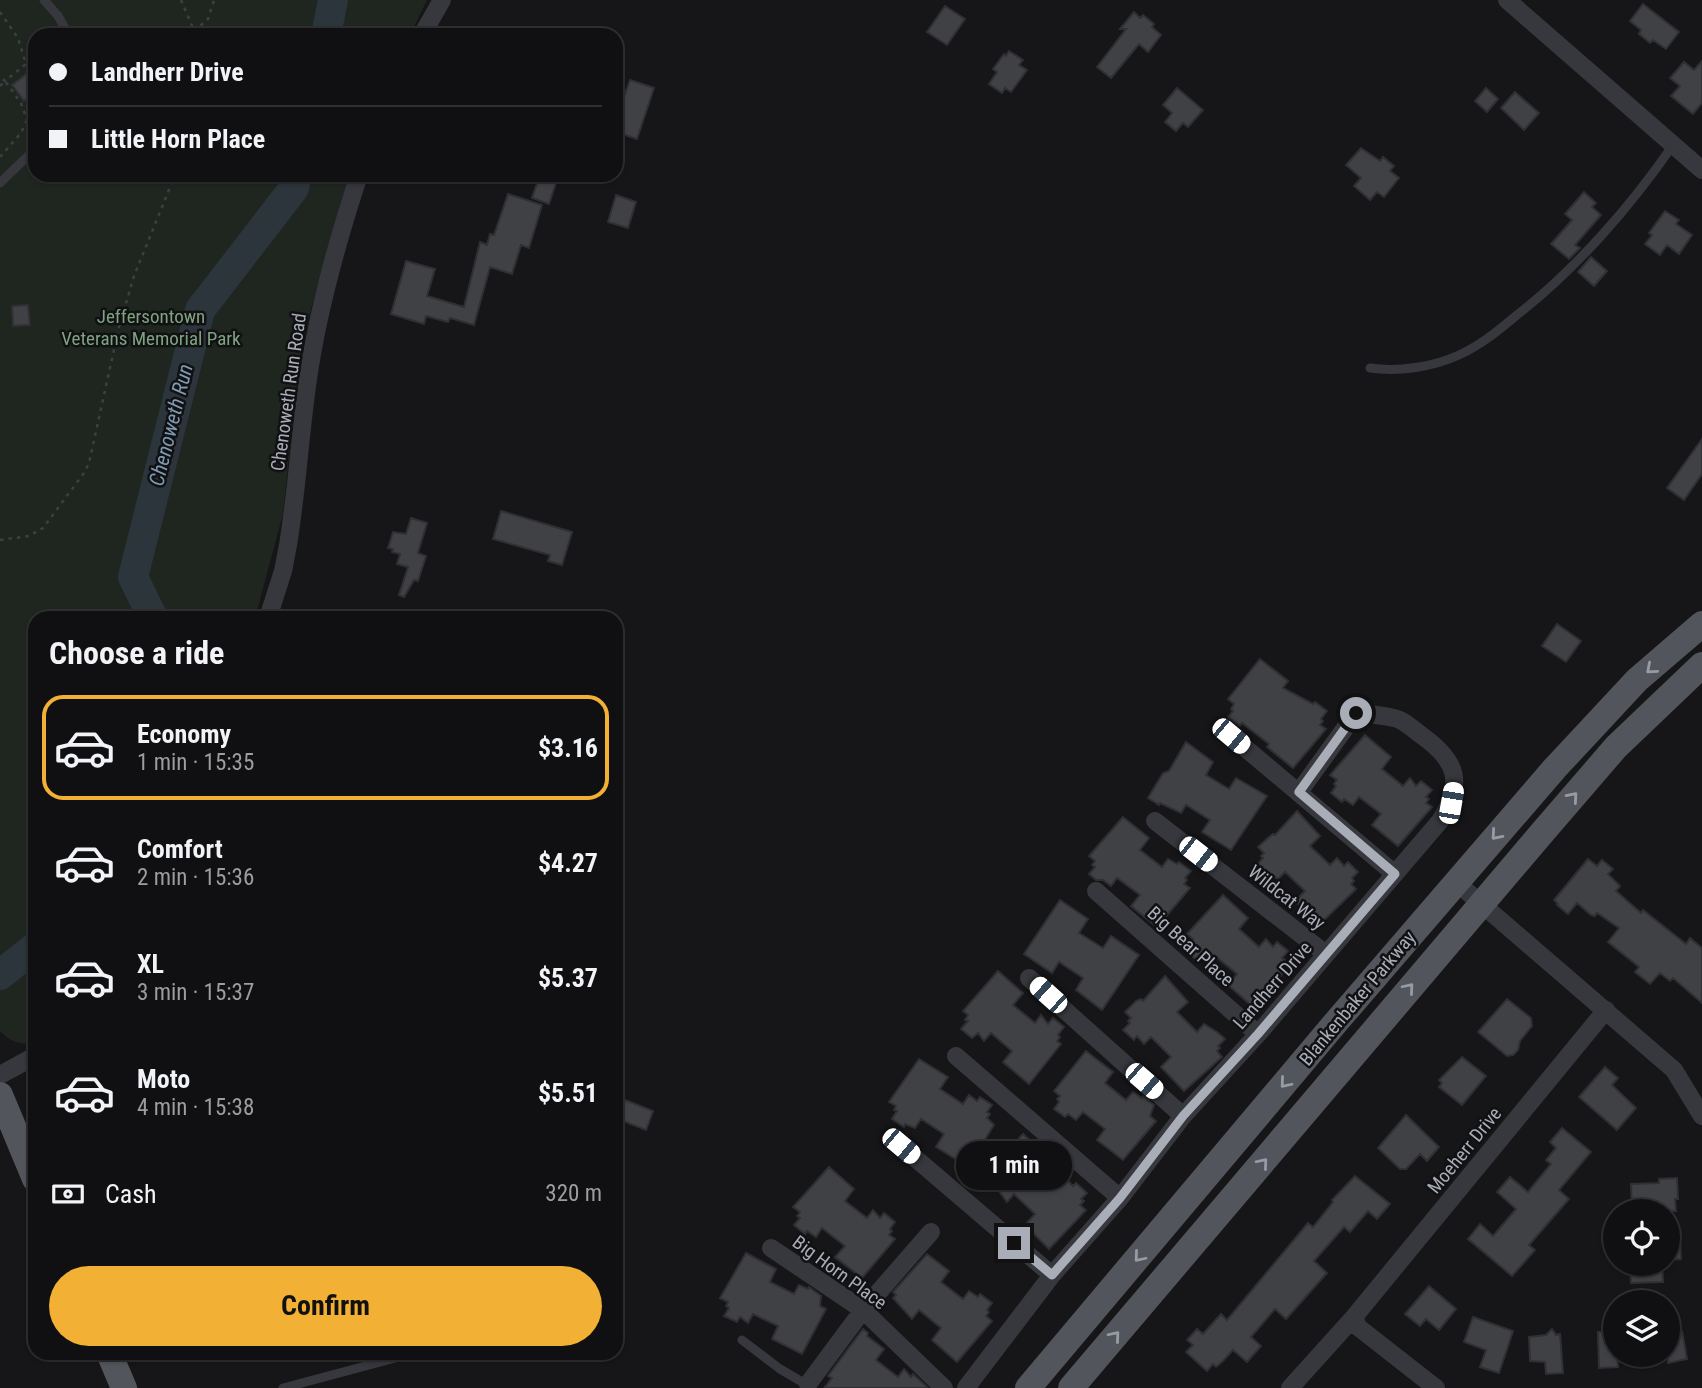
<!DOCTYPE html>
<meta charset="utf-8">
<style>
body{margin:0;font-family:"Roboto Condensed",sans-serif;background:#1e1e20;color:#f1f3f6;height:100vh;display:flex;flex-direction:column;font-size:26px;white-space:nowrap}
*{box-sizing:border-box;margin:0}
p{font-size:23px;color:#9c9d9f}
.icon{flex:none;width:38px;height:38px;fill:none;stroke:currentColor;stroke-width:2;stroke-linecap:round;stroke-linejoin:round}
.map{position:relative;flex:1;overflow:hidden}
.sheet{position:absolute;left:28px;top:611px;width:595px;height:749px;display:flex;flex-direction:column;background:#101012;border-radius:21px;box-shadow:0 2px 5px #0004,0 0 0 2px #303032}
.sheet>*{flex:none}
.top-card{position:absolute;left:28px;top:28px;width:595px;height:154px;border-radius:21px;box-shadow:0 2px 5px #0004,0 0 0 2px #303032;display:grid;align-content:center;height:154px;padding:0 21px;background:#101012}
.buttons{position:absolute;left:1603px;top:1199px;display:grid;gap:14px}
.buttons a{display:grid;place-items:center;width:77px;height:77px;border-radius:50%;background:#101012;box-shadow:0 2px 5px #0004,0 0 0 2px #303032;font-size:35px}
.end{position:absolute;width:32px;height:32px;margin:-16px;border:9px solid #a8adb8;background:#111;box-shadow:0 0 0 4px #111}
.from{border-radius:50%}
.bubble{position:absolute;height:49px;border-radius:24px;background:#101012;box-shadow:0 2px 5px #0004,0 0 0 2px #303032;font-size:23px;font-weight:700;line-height:49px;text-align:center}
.car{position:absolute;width:21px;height:42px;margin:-21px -10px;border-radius:9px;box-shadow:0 0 5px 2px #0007;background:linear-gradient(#fff 24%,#345 0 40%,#fff 0 76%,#345 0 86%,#fff 0)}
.top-card b{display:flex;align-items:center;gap:24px;height:66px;font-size:26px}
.top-card b+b{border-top:2px solid #303032}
.top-card i{width:18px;height:18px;background:#f1f3f6}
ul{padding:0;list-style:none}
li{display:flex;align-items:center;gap:21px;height:105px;margin:0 14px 10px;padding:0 7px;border:4px solid transparent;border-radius:21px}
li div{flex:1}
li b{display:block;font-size:26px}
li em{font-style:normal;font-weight:700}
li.active{border-color:#f2b134}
li>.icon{width:63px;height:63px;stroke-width:1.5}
h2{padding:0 21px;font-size:32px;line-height:84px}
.pay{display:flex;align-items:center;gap:18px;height:77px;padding:0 21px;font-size:26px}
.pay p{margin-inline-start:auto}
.button{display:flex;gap:14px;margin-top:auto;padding:14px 21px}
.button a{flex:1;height:80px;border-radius:42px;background:#f2b134;color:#111;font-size:28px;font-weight:700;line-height:80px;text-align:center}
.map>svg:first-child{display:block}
.green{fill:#1e261f}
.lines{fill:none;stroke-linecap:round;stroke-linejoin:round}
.river{stroke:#2c353c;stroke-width:30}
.building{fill:#404145;stroke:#303034;stroke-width:2}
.path{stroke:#3d3f44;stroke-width:2.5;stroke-dasharray:3.5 5;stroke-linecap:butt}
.service{stroke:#37383d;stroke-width:9}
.minor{stroke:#37383d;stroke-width:18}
.primary{stroke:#53555c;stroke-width:26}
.oneway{stroke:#979ba6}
.route{stroke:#a8adb8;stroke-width:9}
.labels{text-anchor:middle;stroke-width:5;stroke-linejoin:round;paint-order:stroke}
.park-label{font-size:19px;fill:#7fa381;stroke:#111113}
.street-label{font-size:19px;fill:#a8adb8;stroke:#111113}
.water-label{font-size:21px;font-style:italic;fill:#7f9bb3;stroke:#111113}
</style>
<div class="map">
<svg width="1702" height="1388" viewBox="0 0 1702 1388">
<rect width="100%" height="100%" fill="#161618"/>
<path class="green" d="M0,0H427L410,35H35V175H352L342,198L301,345L283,514L255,618H35V1043C21,1045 10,1042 0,1031Z"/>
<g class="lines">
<path class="river" d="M326,35L333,0
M153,618L133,577L200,310L294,188L297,175
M0,975L35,947"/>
</g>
<path class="building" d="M1643,4L1679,32L1666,49L1653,40L1650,43L1639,34L1641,30L1630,21Z
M945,6L965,19L947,45L927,32Z
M1134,12L1140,18L1143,15L1154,24L1152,27L1161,35L1148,52L1139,44L1111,78L1097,67L1126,29H1120Z
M1009,51L1023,60L1019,65L1027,70L1011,92L1005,88L1002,93L989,84L997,72L993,69L1004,54L1006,56Z
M1702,61V103L1693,114L1671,96L1680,86L1670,78L1684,62L1694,70Z
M30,71L35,77V93L24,101L12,85Z
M630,80L654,88L637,139L616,132V119Z
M1177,88L1203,110L1188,127L1183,123L1176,131L1165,122L1172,113L1163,105Z
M1486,88L1498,99L1487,112L1475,101Z
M1515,92L1539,113L1524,130L1501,108Z
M1361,148L1380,161L1383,157L1394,166L1390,171L1399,178L1384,197L1377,192L1370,200L1354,186L1361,178L1346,165Z
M540,175L557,180L549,204L532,198Z
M1584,192L1596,203L1592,207L1601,215L1575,245L1580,248L1569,259L1551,244L1572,220L1565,214Z
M508,194L542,205L529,248L521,245L512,274L490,267L474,325L450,318L448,322L426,316L424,324L391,314L406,261L435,269L427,296L464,307L480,242L487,245L490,234L494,235Z
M616,195L636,202L628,228L608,222Z
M1665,211L1679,220L1676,224L1692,235L1679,254L1667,245L1660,255L1645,244L1652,235L1649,233Z
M1591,257L1607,271L1594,286L1578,272Z
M28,305L30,325L13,326L12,306Z
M1702,439V474L1684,500L1667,488Z
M501,511L572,532L562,565L548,561L550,555L493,539Z
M411,518L427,523L418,553L426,556L418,581L414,580L404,597L399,595L408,567L397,564L400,554L392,552L393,549L388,548L393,532L406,534Z
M1557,624L1581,641L1566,662L1542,646Z
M1260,659L1288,681L1283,688L1313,704L1315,702L1327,711L1321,719L1323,721L1320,725L1326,729L1293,768L1267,747L1269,744L1242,723L1240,726L1228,717L1233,711L1231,709L1234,704L1228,699Z
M1365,735L1391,757L1382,769L1403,786L1410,778L1416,786L1421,781L1432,790L1426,797L1429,799L1426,803L1432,807L1398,846L1372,825L1381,814L1359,797L1353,805L1344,799L1342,802L1331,793L1336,786L1334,784L1337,780L1330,775Z
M1186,742L1213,762L1206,775L1229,789L1236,778L1267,796L1231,850L1202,832L1210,820L1186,805L1181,813L1160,803L1159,805L1148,798L1163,773L1169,771Z
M1297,811L1320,836L1310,846L1330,865L1337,858L1344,866L1348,862L1358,872L1352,878L1354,881L1351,884L1356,889L1319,925L1295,901L1305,891L1285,872L1278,879L1269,873L1267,875L1257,865L1263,858L1261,856L1264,853L1258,847L1269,837L1273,834L1275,835Z
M1123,817L1149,838L1140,850L1162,867L1168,859L1177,864L1179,862L1191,871L1185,878L1187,880L1184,884L1190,888L1157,927L1131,906L1140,895L1117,878L1111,886L1103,880H1096L1089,874L1095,867L1092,865L1095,861L1089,856Z
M1588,859L1597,866L1602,860L1613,869L1608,874L1620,886L1616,891L1641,913L1643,910L1686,944L1690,938L1702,948V1003L1673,978L1670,981L1660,973L1650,984L1635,972L1639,967L1608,942L1619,928L1597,913L1595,916L1591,915L1577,903L1568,914L1557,905L1558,904L1554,900Z
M1223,895L1248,918L1239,929L1259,947L1266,939L1273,947L1277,942L1288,951L1282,958L1285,960L1282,964L1287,969L1253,1007L1228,985L1237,974L1215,956L1208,964L1200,958L1198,961L1187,952L1193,945L1190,943L1193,939L1187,934Z
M1060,900L1088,919L1079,933L1103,948L1111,936L1139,955L1102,1010L1076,990L1083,978L1059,962L1052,973L1024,954Z
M998,971L1023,993L1013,1005L1035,1023L1041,1015L1048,1024L1053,1018L1064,1027L1058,1035L1060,1037L1057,1041L1061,1044L1029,1084L1003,1062L1012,1051L991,1033L984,1041L978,1033L972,1038L961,1029L968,1021L965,1020L968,1015L963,1011Z
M1165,976L1188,1002L1177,1012L1197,1032L1204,1024L1217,1032L1225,1039L1218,1046L1220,1048L1217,1051L1222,1057L1184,1091L1161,1067L1171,1057L1151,1037L1144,1044L1137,1036L1134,1040L1123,1030L1130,1023L1128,1021L1131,1018L1125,1012L1136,1001L1141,999L1143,1001Z
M1507,999L1531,1018L1532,1026L1520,1041L1518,1050L1513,1055L1507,1056L1478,1032Z
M1086,1051L1113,1072L1105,1083L1126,1100L1133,1092L1142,1098L1143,1096L1154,1105L1150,1116L1156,1121L1123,1160L1097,1140L1105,1129L1083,1112L1076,1120L1068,1114L1065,1117L1054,1109L1059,1102L1057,1099L1060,1096L1054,1091Z
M1462,1057L1486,1076L1462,1105L1439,1087L1442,1083L1439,1080Z
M919,1059L948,1077L940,1089L963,1104L969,1095L977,1101L980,1097L992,1105L987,1112L990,1114L987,1118L994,1125L984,1141L1002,1158L1023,1134L1048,1157L1038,1168L1059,1187L1066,1179L1073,1186L1076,1183L1087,1193L1081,1199L1084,1201L1080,1205L1086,1210L1049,1249L1025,1225L1035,1214L1014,1194L1007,1202L990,1179L992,1176L971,1157L965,1165L936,1147L944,1134L921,1119L915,1128L905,1124L904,1127L892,1119L897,1111L894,1110L896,1106L889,1102Z
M1605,1067L1618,1078L1612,1085L1636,1108L1617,1130L1579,1097Z
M625,1100L653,1111L646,1130L618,1119Z
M1406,1115L1439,1147L1427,1161L1420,1154L1406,1169H1400L1378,1148Z
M1562,1128L1591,1152L1559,1190L1569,1199L1529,1245L1535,1250L1512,1276L1468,1239L1480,1224L1493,1236L1516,1209L1497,1192L1510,1177L1528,1192L1551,1164L1546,1160L1556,1148L1550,1142Z
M829,1167L854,1189L845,1201L867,1218L873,1210L880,1218L884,1213L895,1222L890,1229L892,1231L889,1235L895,1239L862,1278L835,1257L845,1246L822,1228L816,1237L807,1231L805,1234L794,1225L800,1218L797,1216L800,1212L793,1207Z
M1355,1176L1390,1204L1377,1219L1368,1211L1350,1232L1344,1227L1314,1261L1327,1273L1286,1319L1275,1309L1251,1337L1261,1346L1247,1362L1233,1350L1223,1361L1216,1367L1213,1364L1207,1371L1186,1352L1193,1345L1187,1340L1197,1329L1203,1334L1221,1314L1227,1320L1308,1223L1313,1227L1333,1202L1332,1200Z
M1677,1178L1678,1199H1675L1676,1211H1632L1631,1184L1659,1183V1179Z
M1680,1238L1681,1259L1668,1260V1239Z
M746,1253L776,1269L770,1282L794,1294L799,1285L808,1289L809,1287L821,1296L820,1306L826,1309L802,1354L772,1339L778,1326L753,1314L748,1323L740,1317L737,1322L724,1316L729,1308L726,1306L728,1302L720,1298Z
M927,1254L949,1271L941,1282L963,1299L969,1291L978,1297L980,1294L992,1303L987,1310L989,1312L986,1316L992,1321L957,1362L932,1340L941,1328L919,1310L912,1319L893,1298L896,1295L893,1292Z
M1630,1264H1662L1663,1282L1631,1283Z
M1429,1286L1456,1309L1439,1330L1426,1319L1420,1326L1405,1314Z
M1473,1317L1513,1331L1499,1373L1480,1367L1486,1350L1464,1342Z
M863,1329L868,1333L867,1336L884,1349L876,1360L898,1377L904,1369L911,1377L913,1374L928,1388H824L832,1378L828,1376Z
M1552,1329L1556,1335L1560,1334L1563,1373L1546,1374L1545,1362L1530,1361L1529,1337L1546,1335Z
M1615,1331L1618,1367L1599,1368L1598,1332Z
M1682,1331L1687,1359L1668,1363V1334Z"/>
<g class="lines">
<path class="path" d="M181,0L196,35
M0,12L18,38L26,64L5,81L0,77
M194,31L208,19L214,0
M26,64L35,68
M0,86L5,81L21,103L27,120L35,121
M0,157L21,133L27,120
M0,540L29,536L43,528L84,473L89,463L119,327L134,276L175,175"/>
<path class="service" d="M44,0L58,16L69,35
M0,183L35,149
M1370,368C1399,372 1433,367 1459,355C1481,345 1499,330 1517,315C1576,269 1631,206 1673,145
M742,1340L780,1369L809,1386
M283,1388L399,1357L409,1353"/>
<path class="minor" d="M1507,0L1702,170
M422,35L442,0
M268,618L283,571L288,545C297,490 300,434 308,379C318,309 337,242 359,175
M1231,736L1395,874
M1155,821L1326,954
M1456,882L1674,1070L1702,1116
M1096,891L1258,1034
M1029,978L1183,1116
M956,1056L1120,1198
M0,1075L35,1056
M901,1146L1052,1275
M771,1248L863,1310L944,1388
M1354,1317L1358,1327L1436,1388
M808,1384L863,1310L931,1232
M966,1388L1052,1275L1120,1198L1183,1116L1258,1034L1440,821C1464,783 1458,761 1421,735C1413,729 1404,720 1394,718C1382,715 1369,714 1356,713L1299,792
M1290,1388L1354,1317L1606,1010"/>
<path class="primary" d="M0,1095L35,1179
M109,1353L124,1388
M1028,1388L1337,1021L1555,768L1637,680L1702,624
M1071,1388L1541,834L1616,747L1702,665"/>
</g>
<defs><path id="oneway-chevron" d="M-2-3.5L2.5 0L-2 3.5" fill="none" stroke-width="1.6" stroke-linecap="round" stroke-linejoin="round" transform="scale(1.75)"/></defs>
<g class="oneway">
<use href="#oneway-chevron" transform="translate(1651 669) rotate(139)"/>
<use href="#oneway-chevron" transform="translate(1573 797) rotate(-49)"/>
<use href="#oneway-chevron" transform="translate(1496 835) rotate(131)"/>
<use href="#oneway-chevron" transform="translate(1409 988) rotate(-50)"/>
<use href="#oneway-chevron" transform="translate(1285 1083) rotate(130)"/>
<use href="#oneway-chevron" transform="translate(1263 1163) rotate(-50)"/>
<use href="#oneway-chevron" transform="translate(1139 1257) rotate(130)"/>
<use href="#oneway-chevron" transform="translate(1115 1336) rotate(-50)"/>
</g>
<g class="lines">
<path class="route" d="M1014,1243L1052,1275L1120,1198L1183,1116L1258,1034L1395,874L1299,792L1356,713"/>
</g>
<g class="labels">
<g class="park-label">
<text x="151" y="323">Jeffersontown<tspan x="151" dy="22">Veterans Memorial Park</tspan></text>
</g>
<g class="street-label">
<text transform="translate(288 392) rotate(-82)" y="7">Chenoweth Run Road</text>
<text transform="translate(1287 897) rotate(38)" y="7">Wildcat Way</text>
<text transform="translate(1191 946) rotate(42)" y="7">Big Bear Place</text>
<text transform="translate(1272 985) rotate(-49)" y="7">Landherr Drive</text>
<text transform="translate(1357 998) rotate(-50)" y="7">Blankenbaker Parkway</text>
<text transform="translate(1464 1150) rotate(-51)" y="7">Moeherr Drive</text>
<text transform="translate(840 1272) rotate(36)" y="7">Big Horn Place</text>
</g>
<g class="water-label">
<text transform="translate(171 425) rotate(-76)" y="7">Chenoweth Run</text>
</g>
</g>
</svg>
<div class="buttons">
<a><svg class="icon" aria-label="locate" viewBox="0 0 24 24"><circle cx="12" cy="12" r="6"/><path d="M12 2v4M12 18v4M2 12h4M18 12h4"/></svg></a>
<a><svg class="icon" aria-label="layers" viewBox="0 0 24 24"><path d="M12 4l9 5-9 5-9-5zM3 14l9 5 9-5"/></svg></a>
</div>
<i class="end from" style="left:1356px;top:713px"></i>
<i class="end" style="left:1014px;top:1243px"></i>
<div class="bubble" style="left:956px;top:1141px;width:116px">1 min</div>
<i class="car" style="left:1231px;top:736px;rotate:130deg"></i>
<i class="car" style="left:1451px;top:803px;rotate:10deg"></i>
<i class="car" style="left:1198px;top:854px;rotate:128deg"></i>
<i class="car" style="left:1048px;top:995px;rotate:312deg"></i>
<i class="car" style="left:1144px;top:1081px;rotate:131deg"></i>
<i class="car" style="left:901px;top:1146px;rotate:130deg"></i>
<div class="top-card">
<b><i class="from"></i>Landherr Drive</b>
<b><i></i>Little Horn Place</b>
</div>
<section class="sheet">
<h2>Choose a ride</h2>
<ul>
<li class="active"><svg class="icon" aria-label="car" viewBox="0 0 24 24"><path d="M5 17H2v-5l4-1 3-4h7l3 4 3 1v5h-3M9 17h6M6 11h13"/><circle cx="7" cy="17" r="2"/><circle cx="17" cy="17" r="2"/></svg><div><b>Economy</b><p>1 min · 15:35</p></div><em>$3.16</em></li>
<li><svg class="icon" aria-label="car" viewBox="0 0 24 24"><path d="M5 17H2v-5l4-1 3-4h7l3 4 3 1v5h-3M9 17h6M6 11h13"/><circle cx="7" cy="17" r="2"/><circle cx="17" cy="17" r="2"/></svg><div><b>Comfort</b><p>2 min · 15:36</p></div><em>$4.27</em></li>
<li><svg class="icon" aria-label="car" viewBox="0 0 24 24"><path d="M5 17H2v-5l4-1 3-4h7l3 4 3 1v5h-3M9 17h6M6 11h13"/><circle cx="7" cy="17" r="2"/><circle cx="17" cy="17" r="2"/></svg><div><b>XL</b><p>3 min · 15:37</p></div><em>$5.37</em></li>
<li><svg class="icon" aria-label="car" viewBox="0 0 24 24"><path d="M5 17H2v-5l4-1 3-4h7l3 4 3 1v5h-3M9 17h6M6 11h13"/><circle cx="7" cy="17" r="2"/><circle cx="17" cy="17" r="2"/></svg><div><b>Moto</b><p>4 min · 15:38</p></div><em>$5.51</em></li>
</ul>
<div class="pay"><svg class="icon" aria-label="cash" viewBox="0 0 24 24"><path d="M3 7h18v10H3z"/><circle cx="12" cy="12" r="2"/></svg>Cash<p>320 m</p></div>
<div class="button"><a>Confirm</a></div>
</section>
</div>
